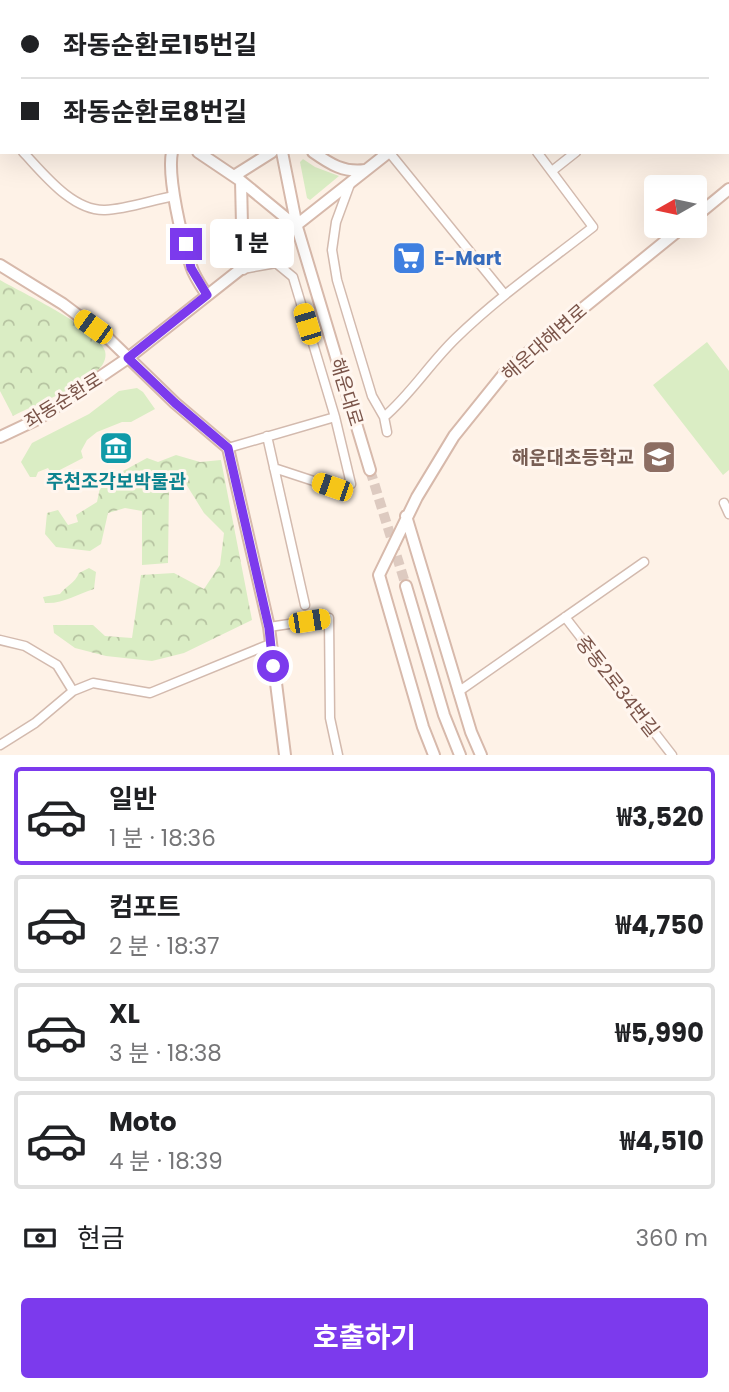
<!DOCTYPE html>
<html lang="ko">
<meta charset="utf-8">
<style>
body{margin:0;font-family:Poppins,"Noto Sans KR",sans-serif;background:#f2f2f2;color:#202124;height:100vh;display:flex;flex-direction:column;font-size:26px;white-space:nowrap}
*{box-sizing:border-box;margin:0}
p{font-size:23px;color:#757577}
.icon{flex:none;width:38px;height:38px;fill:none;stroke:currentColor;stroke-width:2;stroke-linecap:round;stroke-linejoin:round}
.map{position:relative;height:755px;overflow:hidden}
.panel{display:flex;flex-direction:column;background:#fff;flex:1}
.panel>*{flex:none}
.top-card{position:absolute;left:0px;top:0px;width:730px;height:154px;box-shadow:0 7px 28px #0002;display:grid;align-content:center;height:154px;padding:0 21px;background:#fff}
.needle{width:46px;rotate:261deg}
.tools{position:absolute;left:644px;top:175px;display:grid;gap:14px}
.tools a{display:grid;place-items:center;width:63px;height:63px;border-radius:7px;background:#fff;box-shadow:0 7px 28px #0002;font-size:35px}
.end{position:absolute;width:32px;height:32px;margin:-16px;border:9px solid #7c3aed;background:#fff;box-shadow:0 0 0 4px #fff}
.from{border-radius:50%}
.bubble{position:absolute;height:49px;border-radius:7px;background:#fff;box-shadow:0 7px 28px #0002;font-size:23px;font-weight:700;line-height:49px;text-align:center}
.car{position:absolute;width:21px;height:42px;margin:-21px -10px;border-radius:9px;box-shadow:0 0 5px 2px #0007;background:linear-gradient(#f5c518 24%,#345 0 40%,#f5c518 0 76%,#345 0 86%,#f5c518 0)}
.top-card b{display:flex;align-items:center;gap:24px;height:66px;font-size:26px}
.top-card b+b{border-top:2px solid #e0e0e0}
.top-card i{width:18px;height:18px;background:#202124}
ul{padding:12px 0 0;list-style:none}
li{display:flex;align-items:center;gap:21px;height:98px;margin:0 14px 10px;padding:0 7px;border:4px solid #e0e0e0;border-radius:7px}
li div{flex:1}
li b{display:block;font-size:26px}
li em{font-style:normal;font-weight:700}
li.current{border-color:#7c3aed}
li>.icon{width:63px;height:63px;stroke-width:1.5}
.pay{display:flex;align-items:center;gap:18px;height:77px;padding:0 21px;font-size:26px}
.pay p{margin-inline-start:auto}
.primary-button{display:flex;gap:14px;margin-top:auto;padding:14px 21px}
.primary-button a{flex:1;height:80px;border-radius:7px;background:#7c3aed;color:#fff;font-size:28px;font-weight:700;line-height:80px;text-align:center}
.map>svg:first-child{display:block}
.green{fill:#daedc4}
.forest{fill:url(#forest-crowns)}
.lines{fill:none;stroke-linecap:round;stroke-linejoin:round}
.secondary-tunnel{stroke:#ddcac0;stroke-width:10;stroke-dasharray:10 5;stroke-linecap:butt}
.street-casing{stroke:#d3baae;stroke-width:11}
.secondary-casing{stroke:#d7b9ab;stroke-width:14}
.street{stroke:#fff;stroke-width:8}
.secondary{stroke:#fff;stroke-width:10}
.route{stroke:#7c3aed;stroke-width:9}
.labels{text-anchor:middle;stroke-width:6;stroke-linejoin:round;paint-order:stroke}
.shop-label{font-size:19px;font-weight:bold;fill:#366cbe;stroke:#fff6ef;text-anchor:start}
.street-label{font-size:19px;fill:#7a5449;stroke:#fff6ef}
.education-label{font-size:19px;font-weight:bold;fill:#785e54;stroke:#fff6ef;text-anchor:end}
.culture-label{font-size:19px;font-weight:bold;fill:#0d838f;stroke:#fff6ef}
</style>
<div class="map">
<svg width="729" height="755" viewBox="0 0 729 755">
<defs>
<pattern id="forest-crowns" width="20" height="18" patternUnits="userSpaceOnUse" patternTransform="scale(1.75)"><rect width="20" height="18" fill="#daedc4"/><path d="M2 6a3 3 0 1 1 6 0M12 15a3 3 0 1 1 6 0" fill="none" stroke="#b6c3a1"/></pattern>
</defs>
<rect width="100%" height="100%" fill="#fef2e7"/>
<path class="green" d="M303,159L315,167L339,176L310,200L307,198L300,162Z
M707,342L729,371V470L723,475L653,385Z
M137,388L143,392L155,409L131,422H122L97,432L87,440L81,451L83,458L52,474L48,468L38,472L36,477H30L21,462L32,443L89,414L119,391Z"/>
<path class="forest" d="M0,280C22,293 98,328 105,351C107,358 103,366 98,370C78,389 38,403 13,416L0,391Z
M176,455L200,462L221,460L252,620L184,653L152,661L106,656L75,648L54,633L53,625H93L105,636L132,638L141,575L174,573L204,589L220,565L224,533L204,513L186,484L169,486L168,563L142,565V511L125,508L108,513L101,544L90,551L56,547L45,534L47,513L58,510L68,525L78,522L76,515L97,502L101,483L147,458L158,462Z
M89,568L96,572L94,589C77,594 64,604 45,603L43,597L60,594C66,586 75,583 79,573Z"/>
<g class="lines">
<path class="secondary-tunnel" d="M370,470L406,586"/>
<g class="street-casing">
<path id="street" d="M98,0L99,2
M162,0V2
M294,0L298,2
M233,2L241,0
M0,129L2,131
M23,152C43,173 72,211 105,210C127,209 152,200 174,196
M389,152L505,295
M552,171L576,152
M350,184L336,222L332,250L337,280L372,396L384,417C411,394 430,363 456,338C498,297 547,263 593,227L537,152
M384,417L387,432
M267,436L305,605
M228,448L335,417L293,277L276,263L243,269
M274,468L332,487L351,484L335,417
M724,503L729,514
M565,617L672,755
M269,627L329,618L330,718L338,755
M0,640L25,646L57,665L73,691
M458,692L644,562
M0,745L35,723L73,691L93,683L150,693L270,644"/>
</g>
<g class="secondary-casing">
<path id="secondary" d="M255,0V2
M635,0L637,2
M667,0L668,2
M574,2L576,0
M0,22L2,23
M728,86L729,87
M172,152C167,177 182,240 191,266C194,276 201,286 207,295
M198,152L241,181L297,227
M282,152L297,227L370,470
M313,152C330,164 344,173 365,170
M234,176L272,152
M241,181L243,269
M695,217L729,189
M0,265L63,304L108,338L175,403L228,448L269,627L285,755
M0,437L38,419L128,358L389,152
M406,516L471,732L481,755
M406,586L444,715L460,755
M434,755L423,727L379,575L417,497L454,436L508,369L684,226"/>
</g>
<use href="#street" class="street"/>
<use href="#secondary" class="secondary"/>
</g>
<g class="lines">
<path class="route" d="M186,244L191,268L207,295L128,358L175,403L228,448L269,628L273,666"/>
</g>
<defs>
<g id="supermarket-square" transform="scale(1.75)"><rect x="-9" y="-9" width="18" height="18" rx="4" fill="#3f7fe0" stroke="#fff6ef"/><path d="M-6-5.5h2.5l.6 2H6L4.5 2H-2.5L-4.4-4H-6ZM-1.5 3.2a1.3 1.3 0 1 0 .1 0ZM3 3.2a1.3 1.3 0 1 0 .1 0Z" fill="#fff"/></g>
<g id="museum-square" transform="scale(1.75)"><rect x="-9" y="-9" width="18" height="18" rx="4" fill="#0f9aa8" stroke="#fff6ef"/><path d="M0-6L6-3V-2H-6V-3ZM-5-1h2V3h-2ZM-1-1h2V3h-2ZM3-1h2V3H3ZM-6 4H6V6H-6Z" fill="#fff"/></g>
<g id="school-square" transform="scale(1.75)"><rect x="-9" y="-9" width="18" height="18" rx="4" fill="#8d6e63" stroke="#fff6ef"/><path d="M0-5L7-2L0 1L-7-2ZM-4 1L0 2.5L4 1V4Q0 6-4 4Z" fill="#fff"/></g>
</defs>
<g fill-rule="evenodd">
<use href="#supermarket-square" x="409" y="258"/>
<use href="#museum-square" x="116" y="448"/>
<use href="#school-square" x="659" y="457"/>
</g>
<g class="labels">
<g class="shop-label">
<text x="434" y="265">E-Mart</text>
</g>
<g class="street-label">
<text transform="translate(544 342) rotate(-41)" y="7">해운대해변로</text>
<text transform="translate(347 392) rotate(73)" y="7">해운대로</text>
<text transform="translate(63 400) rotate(-32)" y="7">좌동순환로</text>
<text transform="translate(618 686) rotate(52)" y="7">중동2로34번길</text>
</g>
<g class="education-label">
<text x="634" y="464">해운대초등학교</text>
</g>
<g class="culture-label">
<text x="116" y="488">주천조각보박물관</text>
</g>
</g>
</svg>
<div class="tools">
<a><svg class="needle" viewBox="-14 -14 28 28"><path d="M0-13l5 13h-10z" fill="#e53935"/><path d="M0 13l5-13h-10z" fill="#757577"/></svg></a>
</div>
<i class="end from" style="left:273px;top:666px"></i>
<i class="end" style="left:186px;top:244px"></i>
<div class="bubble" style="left:210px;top:219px;width:84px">1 분</div>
<i class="car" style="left:307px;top:324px;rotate:343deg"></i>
<i class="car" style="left:93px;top:327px;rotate:306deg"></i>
<i class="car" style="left:332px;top:487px;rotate:289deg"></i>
<i class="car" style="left:309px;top:621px;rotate:81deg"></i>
<div class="top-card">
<b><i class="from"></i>좌동순환로15번길</b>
<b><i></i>좌동순환로8번길</b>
</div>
</div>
<section class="panel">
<ul>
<li class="current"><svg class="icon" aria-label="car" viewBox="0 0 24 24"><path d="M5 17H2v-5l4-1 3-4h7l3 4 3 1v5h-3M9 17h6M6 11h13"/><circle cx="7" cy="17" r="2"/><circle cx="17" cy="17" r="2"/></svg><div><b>일반</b><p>1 분 · 18:36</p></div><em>₩3,520</em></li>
<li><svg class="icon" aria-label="car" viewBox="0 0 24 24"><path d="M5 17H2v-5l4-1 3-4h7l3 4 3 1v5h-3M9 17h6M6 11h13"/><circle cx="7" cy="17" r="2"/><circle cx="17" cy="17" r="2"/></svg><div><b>컴포트</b><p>2 분 · 18:37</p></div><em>₩4,750</em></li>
<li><svg class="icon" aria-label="car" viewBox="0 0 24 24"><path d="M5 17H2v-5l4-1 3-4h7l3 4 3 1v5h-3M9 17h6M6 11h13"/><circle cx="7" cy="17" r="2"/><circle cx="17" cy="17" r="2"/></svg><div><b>XL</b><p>3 분 · 18:38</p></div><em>₩5,990</em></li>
<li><svg class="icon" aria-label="car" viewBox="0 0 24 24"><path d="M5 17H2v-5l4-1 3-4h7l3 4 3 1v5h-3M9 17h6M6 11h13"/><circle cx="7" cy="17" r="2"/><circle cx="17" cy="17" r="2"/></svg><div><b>Moto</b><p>4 분 · 18:39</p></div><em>₩4,510</em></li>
</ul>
<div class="pay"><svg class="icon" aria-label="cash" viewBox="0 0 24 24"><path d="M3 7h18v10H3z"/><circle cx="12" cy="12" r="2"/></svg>현금<p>360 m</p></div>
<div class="primary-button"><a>호출하기</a></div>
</section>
